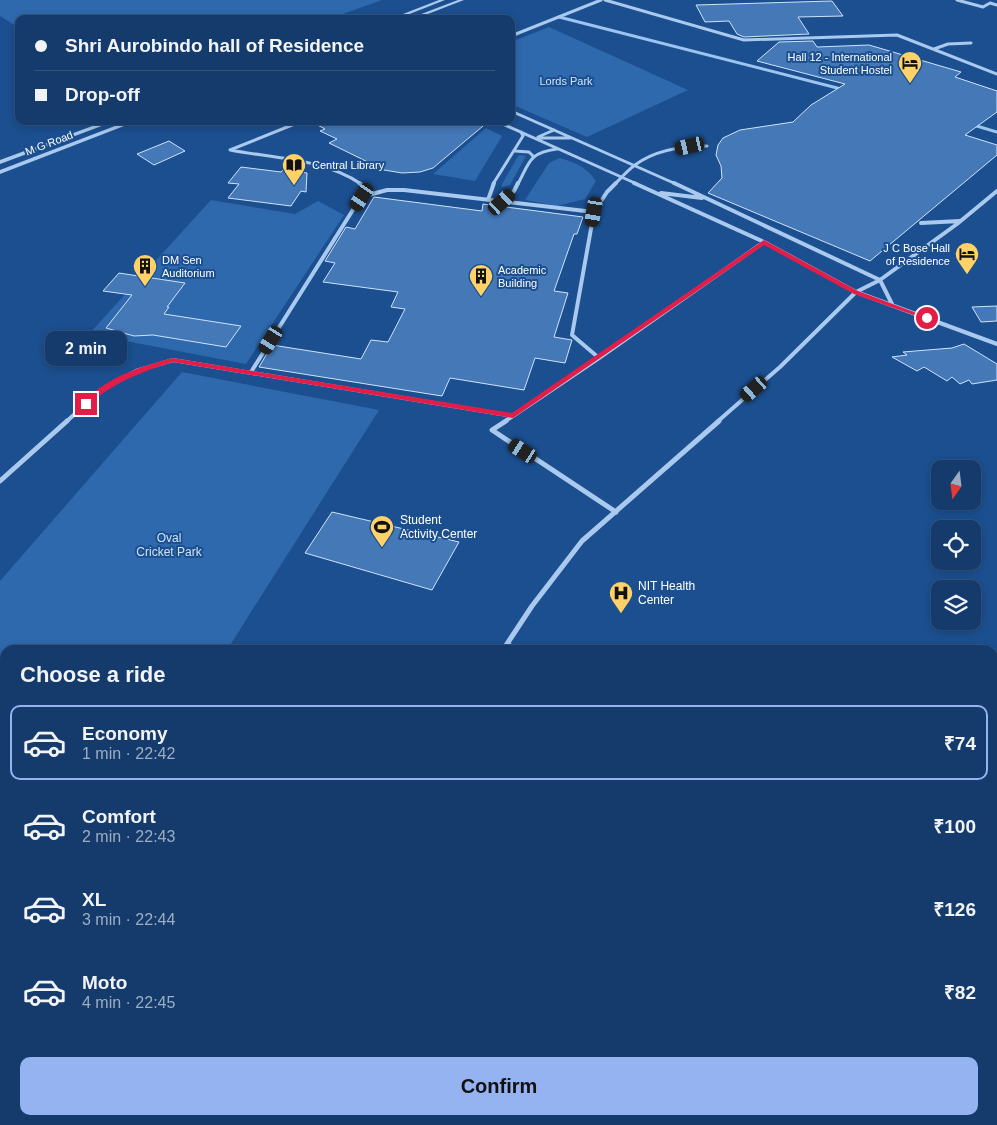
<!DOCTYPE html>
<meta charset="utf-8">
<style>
body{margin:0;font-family:Helvetica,sans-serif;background:#214673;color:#f1f3f6;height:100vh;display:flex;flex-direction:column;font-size:19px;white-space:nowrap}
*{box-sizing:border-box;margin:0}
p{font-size:16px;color:#9dadc1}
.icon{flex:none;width:28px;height:28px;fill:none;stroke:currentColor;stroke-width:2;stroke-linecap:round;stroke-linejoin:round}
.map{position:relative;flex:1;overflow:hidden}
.panel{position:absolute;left:0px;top:645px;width:998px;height:480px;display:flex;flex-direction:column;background:#143b6b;border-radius:15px 15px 0 0;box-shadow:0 2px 8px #0003,0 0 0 1px #33557e}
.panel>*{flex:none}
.guide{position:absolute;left:15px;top:15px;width:500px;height:110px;border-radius:10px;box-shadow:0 2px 8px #0003,0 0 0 1px #33557e;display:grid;align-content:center;height:110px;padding:0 20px;background:#143b6b}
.needle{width:32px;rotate:194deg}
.buttons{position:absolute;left:931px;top:460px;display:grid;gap:10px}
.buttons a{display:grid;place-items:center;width:50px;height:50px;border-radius:10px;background:#143b6b;box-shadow:0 2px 8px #0003,0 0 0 1px #33557e;font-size:25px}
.end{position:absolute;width:22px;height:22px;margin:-11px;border:6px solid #e11d48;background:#fff;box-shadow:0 0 0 2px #fff}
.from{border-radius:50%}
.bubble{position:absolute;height:35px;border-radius:10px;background:#143b6b;box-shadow:0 2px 8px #0003,0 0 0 1px #33557e;font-size:16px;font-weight:700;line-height:35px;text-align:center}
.car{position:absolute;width:15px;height:30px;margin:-15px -8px;border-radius:6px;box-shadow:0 0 4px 1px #0007;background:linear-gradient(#222 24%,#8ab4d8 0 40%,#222 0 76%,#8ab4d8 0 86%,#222 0)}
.guide b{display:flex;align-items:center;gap:18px;height:48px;font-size:19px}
.guide b+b{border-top:1px solid #33557e}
.guide i{width:12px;height:12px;background:#f1f3f6}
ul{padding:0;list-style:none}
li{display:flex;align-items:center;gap:15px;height:75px;margin:0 10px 8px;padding:0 10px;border:2px solid transparent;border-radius:10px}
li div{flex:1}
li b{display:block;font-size:19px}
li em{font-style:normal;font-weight:700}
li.on{border-color:#95b2f1}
li>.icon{width:45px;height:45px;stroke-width:1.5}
h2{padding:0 20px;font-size:22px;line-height:60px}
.action{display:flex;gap:10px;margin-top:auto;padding:10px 20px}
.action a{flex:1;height:58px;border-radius:10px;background:#95b2f1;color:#111;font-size:20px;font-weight:700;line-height:58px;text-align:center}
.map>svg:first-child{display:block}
.green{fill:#2e69ad}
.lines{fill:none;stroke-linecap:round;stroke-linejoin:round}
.stream{stroke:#9cc4f0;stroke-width:3}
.building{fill:#4478b7;stroke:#cfe3fa}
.minor-far3{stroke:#a9c9ee;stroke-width:3}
.minor-far2{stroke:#a9c9ee;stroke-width:4}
.minor-far1{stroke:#a9c9ee;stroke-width:5}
.minor{stroke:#a9c9ee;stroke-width:6}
.tertiary{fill:#a9c9ee;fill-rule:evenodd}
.route{fill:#e11d48}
.labels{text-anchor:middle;stroke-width:4;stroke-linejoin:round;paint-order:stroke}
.far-poi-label{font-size:11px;fill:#fff;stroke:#1b4f8f;text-anchor:start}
.far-park-label{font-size:11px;fill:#cfe3fa;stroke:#1b4f8f}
.far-street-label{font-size:11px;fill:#fff;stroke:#1b4f8f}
.poi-label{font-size:12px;fill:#fff;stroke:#1b4f8f;text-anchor:start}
.park-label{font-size:12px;fill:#cfe3fa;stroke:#1b4f8f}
</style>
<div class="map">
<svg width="997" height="1125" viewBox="0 0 997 1125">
<rect width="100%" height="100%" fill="#1b4f8f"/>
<path class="green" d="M0,0H382L329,19H19V28L0,16Z
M549,27L688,90L587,137L511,104V42Z
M486,128L502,136L475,181L433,174Z
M521,155L526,156L510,185L503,187L501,186L518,156Z
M560,158C576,163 587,167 596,181L585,199L557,206L525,200L549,163Z
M211,200L295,214L318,201L344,215L246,364L89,334Z
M182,372L379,410L227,650H5V681L0,679V581Z"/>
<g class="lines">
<path class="stream" d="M559,17L845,90
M970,124L997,132"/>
</g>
<path class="building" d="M832,1L843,16L798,17L809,34L744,37L737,34L729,21L705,22L696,5Z
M813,41L817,47L869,45L961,72L955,77L997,91V112L965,135L997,145V155L870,261L708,193L722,178L721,166L716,155L718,145L723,138L740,130L793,122L811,105L845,84L757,61L779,42Z
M310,121H489L433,168L420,172L402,173L384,170L329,143L337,139L320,131L325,129Z
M169,141L185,151L154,165L137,154Z
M241,167L281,172L283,170L307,173L306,192L301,191L291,206L228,198L239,184L228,183Z
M374,197L482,211L483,204L583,217L577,234H574L554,291L568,293L554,337L572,340L565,363L535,358L524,390L450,378L442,396L259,367L272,345L361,359L371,340L388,342L405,309L391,307L398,292L323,282L335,263L325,261L346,227L355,229Z
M119,273L185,283L167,307H169L164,314L241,326L226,347L153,335L134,336L106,328L132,295L103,291Z
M997,306V321L981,322L972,307Z
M964,344L997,364V380L972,384L969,380L960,384L952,377L947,381L924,367L917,371L892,357L907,355L903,352L952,348Z
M332,512L459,542L432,590L305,553Z"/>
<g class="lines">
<path class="minor-far3" d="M605,0L744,40L897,35L997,74
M957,0L983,7L990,3L997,5
M511,36L601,0
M934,49L948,44L971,43
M511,111L676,184
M302,121L230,150C272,158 325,159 361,184
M496,121L637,184
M538,137L554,130
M539,138H570
M515,151L529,152L533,156
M493,184L523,136L521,132
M518,184C530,161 529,153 557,149
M615,184C621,178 628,170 635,165C655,150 683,146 707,146"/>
<path class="minor-far2" d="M359,183L373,193
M634,183L764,242L856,292L997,344
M674,183L880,280L892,304
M661,193L702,198
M488,200L494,183
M502,202L514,191L518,183
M921,223L960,221
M599,358L764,242
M251,372L361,197L387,190H404L594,212
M66,422L100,391L136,371L173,360L513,416
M504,422L599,358L572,335L594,212L607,192L616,183
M717,422L780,367L856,292L880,280L957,224L997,191"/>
<path class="minor-far1" d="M506,421L492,430L616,512
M0,481L67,421
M507,644L517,650
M503,650L532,606L582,541L719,421"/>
<path class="minor" d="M992,892L997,894
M0,1017L5,1020
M181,1120L189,1125
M562,1120V1125
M928,1120L929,1125
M300,1125L302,1120"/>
<path class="tertiary" d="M439,0H445L397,19H390Z
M458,0H464L415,19H408Z
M106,121H115L0,164V160Z
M128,121H137L0,174V170Z"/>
</g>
<path class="route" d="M764,240L858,291L930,318L925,319L854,294L764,245L513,418L173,362C141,372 113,383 88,405L82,404C104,378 141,366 173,358L512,413Z"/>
<defs>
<g id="hotel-pin" transform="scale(1.25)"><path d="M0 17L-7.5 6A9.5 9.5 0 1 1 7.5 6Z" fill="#ffd166" stroke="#1b4f8f"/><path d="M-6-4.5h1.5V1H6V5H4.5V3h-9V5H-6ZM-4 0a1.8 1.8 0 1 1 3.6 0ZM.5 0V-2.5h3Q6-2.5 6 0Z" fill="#111"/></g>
<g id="library-pin" transform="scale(1.25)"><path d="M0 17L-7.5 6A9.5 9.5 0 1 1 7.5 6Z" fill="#ffd166" stroke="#1b4f8f"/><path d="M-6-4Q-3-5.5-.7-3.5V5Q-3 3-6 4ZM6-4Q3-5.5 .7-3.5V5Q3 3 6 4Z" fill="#111"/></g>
<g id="building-pin" transform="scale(1.25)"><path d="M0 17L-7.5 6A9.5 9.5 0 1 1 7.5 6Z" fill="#ffd166" stroke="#1b4f8f"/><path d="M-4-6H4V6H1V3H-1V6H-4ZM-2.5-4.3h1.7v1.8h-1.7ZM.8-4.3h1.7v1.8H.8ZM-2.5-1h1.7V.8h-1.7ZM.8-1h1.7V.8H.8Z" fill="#111"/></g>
<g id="stadium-pin" transform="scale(1.25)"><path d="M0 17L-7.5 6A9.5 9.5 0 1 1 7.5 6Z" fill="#ffd166" stroke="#1b4f8f"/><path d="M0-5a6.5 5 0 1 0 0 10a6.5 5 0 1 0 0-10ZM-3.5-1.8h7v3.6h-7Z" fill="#111"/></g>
<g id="hospital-pin" transform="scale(1.25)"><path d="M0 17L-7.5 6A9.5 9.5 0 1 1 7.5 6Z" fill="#ffd166" stroke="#1b4f8f"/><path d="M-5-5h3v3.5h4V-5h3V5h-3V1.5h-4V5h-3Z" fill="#111"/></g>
</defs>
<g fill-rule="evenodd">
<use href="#hotel-pin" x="910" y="63"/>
<use href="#library-pin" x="294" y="165"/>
<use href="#hotel-pin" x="967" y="254"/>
<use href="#building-pin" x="145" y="266"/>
<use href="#building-pin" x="481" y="276"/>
<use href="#stadium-pin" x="382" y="527"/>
<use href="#hospital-pin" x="621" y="593"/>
</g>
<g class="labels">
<g class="far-poi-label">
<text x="892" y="61" text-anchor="end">Hall 12 - International<tspan x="892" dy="13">Student Hostel</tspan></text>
<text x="312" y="169">Central Library</text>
<text x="950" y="252" text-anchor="end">J C Bose Hall<tspan x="950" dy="13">of Residence</tspan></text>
<text x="162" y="264">DM Sen<tspan x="162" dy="13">Auditorium</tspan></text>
<text x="498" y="274">Academic<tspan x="498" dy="13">Building</tspan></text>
</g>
<g class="far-park-label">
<text x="566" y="85">Lords Park</text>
</g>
<g class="far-street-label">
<text transform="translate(49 143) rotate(-21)" y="4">M G Road</text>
</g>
<g class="poi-label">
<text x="400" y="524">Student<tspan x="400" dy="14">Activity Center</tspan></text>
<text x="638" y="590">NIT Health<tspan x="638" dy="14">Center</tspan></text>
</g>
<g class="park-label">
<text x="169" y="542">Oval<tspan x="169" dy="14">Cricket Park</tspan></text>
</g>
</g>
</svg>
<div class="buttons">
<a><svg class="needle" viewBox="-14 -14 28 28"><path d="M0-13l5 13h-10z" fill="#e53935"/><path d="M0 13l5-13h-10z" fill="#9dadc1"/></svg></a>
<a><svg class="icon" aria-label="locate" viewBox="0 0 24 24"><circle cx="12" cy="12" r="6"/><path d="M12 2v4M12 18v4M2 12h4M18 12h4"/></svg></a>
<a><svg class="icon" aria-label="layers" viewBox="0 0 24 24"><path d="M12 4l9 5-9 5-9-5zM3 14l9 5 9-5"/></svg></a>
</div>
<i class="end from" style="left:927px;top:318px"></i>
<i class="end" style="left:86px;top:404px"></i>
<div class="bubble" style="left:45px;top:331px;width:82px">2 min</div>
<i class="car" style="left:690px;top:146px;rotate:257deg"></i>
<i class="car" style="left:362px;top:197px;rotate:213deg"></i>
<i class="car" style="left:502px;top:202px;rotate:48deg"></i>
<i class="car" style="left:594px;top:212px;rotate:190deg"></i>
<i class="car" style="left:271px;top:340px;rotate:212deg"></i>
<i class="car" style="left:754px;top:389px;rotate:229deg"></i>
<i class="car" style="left:523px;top:451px;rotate:303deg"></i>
<div class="guide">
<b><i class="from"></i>Shri Aurobindo hall of Residence</b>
<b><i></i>Drop-off</b>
</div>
<section class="panel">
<h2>Choose a ride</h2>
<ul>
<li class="on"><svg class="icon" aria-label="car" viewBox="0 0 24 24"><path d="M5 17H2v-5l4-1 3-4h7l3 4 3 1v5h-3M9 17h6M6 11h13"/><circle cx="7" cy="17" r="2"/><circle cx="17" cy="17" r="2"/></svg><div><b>Economy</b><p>1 min · 22:42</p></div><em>₹74</em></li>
<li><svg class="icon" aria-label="car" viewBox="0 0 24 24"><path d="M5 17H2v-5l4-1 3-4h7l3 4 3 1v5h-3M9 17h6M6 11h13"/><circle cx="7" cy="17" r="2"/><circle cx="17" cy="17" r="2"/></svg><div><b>Comfort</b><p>2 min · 22:43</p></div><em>₹100</em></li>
<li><svg class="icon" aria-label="car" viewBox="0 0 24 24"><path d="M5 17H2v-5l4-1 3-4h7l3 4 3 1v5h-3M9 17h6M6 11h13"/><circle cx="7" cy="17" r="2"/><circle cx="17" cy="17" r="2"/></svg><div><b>XL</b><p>3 min · 22:44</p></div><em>₹126</em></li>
<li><svg class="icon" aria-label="car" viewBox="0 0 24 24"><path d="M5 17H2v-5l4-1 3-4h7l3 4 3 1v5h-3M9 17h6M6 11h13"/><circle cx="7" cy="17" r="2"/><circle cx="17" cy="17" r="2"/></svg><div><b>Moto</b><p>4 min · 22:45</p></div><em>₹82</em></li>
</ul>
<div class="action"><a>Confirm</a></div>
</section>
</div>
